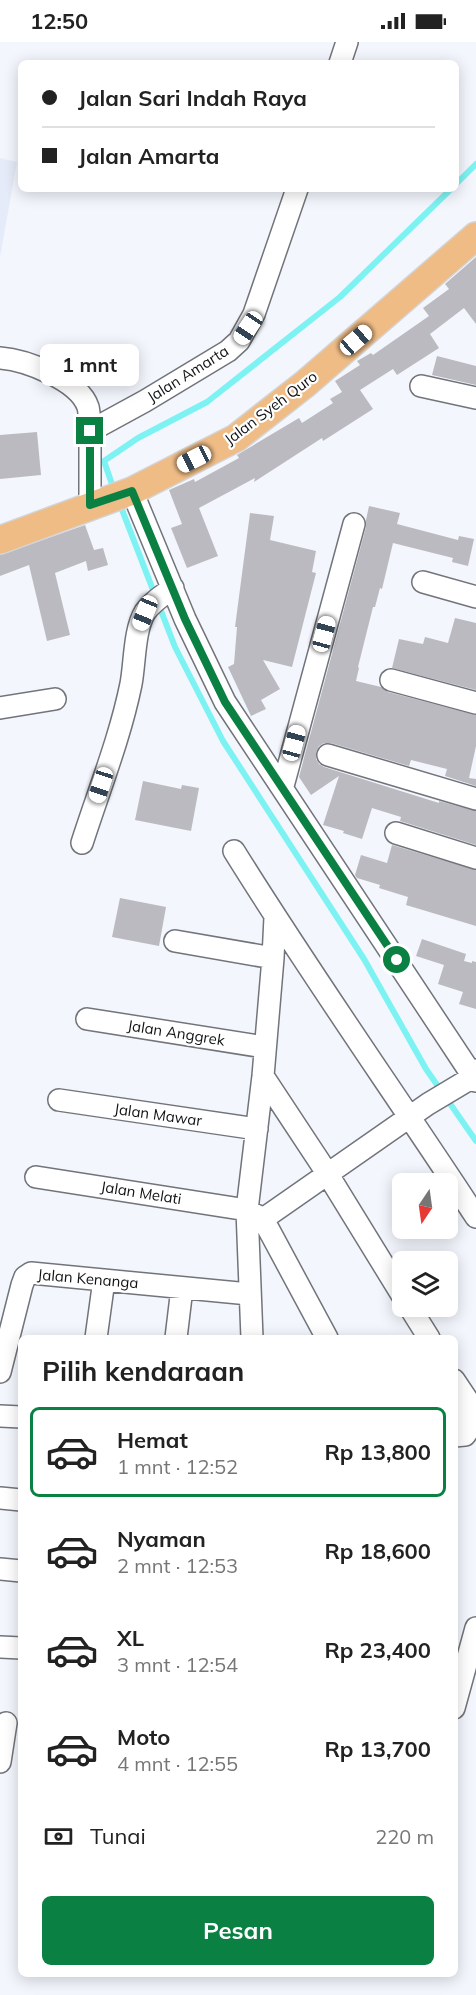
<!DOCTYPE html>
<html lang="id">
<meta charset="utf-8">
<style>
body{margin:0;font-family:Mulish,sans-serif;background:#f2f2f2;color:#222;height:100vh;display:flex;flex-direction:column;font-size:22px;white-space:nowrap}
*{box-sizing:border-box;margin:0}
p{font-size:20px;color:#767676}
.icon{flex:none;width:33px;height:33px;fill:none;stroke:currentColor;stroke-width:2;stroke-linecap:round;stroke-linejoin:round}
.map{position:relative;flex:1;overflow:hidden}
.details{position:absolute;left:18px;top:1293px;width:440px;height:642px;display:flex;flex-direction:column;background:#fff;border-radius:9px;box-shadow:0 3px 15px #0003}
.details>*{flex:none}
.banner{position:absolute;left:18px;top:18px;width:441px;height:132px;border-radius:9px;box-shadow:0 3px 15px #0003;display:grid;align-content:center;height:132px;padding:0 24px;background:#fff}
.needle{width:39px;rotate:193deg}
.tools{position:absolute;left:392px;top:1131px;display:grid;gap:12px}
.tools a{display:grid;place-items:center;width:66px;height:66px;border-radius:9px;background:#fff;box-shadow:0 3px 15px #0003;font-size:30px}
.end{position:absolute;width:27px;height:27px;margin:-14px;border:8px solid #0b8043;background:#fff;box-shadow:0 0 0 3px #fff}
.from{border-radius:50%}
.bubble{position:absolute;height:42px;border-radius:9px;background:#fff;box-shadow:0 3px 15px #0003;font-size:20px;font-weight:700;line-height:42px;text-align:center}
.car{position:absolute;width:18px;height:36px;margin:-18px -9px;border-radius:8px;box-shadow:0 0 4px 2px #0007;background:linear-gradient(#fff 24%,#345 0 40%,#fff 0 76%,#345 0 86%,#fff 0)}
.banner b{display:flex;align-items:center;gap:21px;height:57px;font-size:22px}
.banner b+b{border-top:2px solid #e0e0e0}
.banner i{width:15px;height:15px;background:#222}
ul{padding:0;list-style:none}
li{display:flex;align-items:center;gap:18px;height:90px;margin:0 12px 9px;padding:0 12px;border:3px solid transparent;border-radius:9px}
li div{flex:1}
li b{display:block;font-size:22px}
li em{font-style:normal;font-weight:700}
li.current{border-color:#0b8043}
li>.icon{width:54px;height:54px;stroke-width:1.5}
h2{padding:0 24px;font-size:27px;line-height:72px}
.pay{display:flex;align-items:center;gap:15px;height:66px;padding:0 24px;font-size:22px}
.pay p{margin-inline-start:auto}
.button{display:flex;gap:12px;margin-top:auto;padding:12px 24px}
.button a{flex:1;height:69px;border-radius:9px;background:#0b8043;color:#fff;font-size:24px;font-weight:700;line-height:69px;text-align:center}
.status{display:flex;justify-content:space-between;align-items:center;height:42px;padding:0 30px;background:#fff;direction:ltr}
.status svg{height:16px;fill:currentColor}
.map>svg:first-child{display:block}
.built{fill:#e5ebf8}
.lines{fill:none;stroke-linecap:round;stroke-linejoin:round}
.stream{stroke:#7df2f2;stroke-width:6}
.building{fill:#bbbac1}
.minor-casing{stroke:#71747a;stroke-width:24}
.major-casing{stroke:#d4d4d5;stroke-width:30}
.minor{stroke:#fff;stroke-width:21}
.major{stroke:#efbc86;stroke-width:27}
.route{stroke:#0b8043;stroke-width:8}
.labels{text-anchor:middle;stroke-width:4.5;stroke-linejoin:round;paint-order:stroke}
.street-label{font-size:15px;fill:#111214;stroke:#fff}
</style>
<div class="status"><b>12:50</b><svg viewBox="0 0 49 12"><path d="M0 12V9h3v3zM5 12V6h3v6zM10 12V3h3v9zM15 12V0h3v12zM26 1h20v11H26zM47 4h2v5h-2z"/></svg></div>
<div class="map">
<svg width="476" height="1953" viewBox="0 0 476 1953">
<rect width="100%" height="100%" fill="#f3f6fd"/>
<path class="built" d="M0,116L17,120L0,215Z"/>
<g class="lines">
<path class="stream" d="M456,142L476,122
M114,448L104,419L138,396L207,360L340,255L451,147
M119,460L175,605L223,699L364,917L426,1027L476,1099"/>
</g>
<path class="building" d="M476,215V282L464,266L430,292L439,306L397,333L393,327L360,348L373,367L323,399L322,396L254,440L255,436L199,466L218,514L187,526L171,486L182,482L169,448L194,437L195,440L239,416L237,413L299,376L302,381L333,361L330,357L342,350L335,339L360,323L357,319L371,311L373,313L429,274L423,266L449,247L445,242Z
M437,314L476,324V343L432,333Z
M37,390L41,433L0,437V393Z
M369,464L400,471L397,482L458,498L459,494L474,497L468,524L452,520L453,516L393,501L382,547L380,546L375,565H373L358,625L359,626L356,639L381,645L388,650L476,673V704L469,736L476,737V744L445,734L447,727L411,718L409,724L331,701H324L319,704L316,710V717L319,722L324,725L439,761V759L476,769V803L400,779L401,775L372,766L362,797L343,791L344,789L323,783L339,734L311,753L299,735L366,485V478Z
M250,471L274,474L270,498L316,509L312,530L316,531L292,625L263,618L280,647L261,658L266,667L251,674L228,625L234,622L237,585H235Z
M85,483L94,508L103,506L108,523L88,529L86,519L55,531L70,593L47,599L29,523L0,534V513Z
M455,576L476,581V648L392,626L399,597L423,602L425,595L448,601Z
M143,739L181,747L182,743L199,746L191,789L135,778Z
M392,803L476,828V884L406,863L408,855L379,846L380,843L357,836L355,833L361,813L387,821Z
M120,856L166,865L159,904L112,895Z
M422,897L466,912L464,919L472,921V919L476,920V967L459,962L463,950L438,942L444,923L416,914Z"/>
<g class="lines">
<g class="minor-casing">
<path id="minor" d="M340,21L347,0
M0,316C26,318 79,338 88,365C90,372 89,382 90,389
M421,344L476,356
M132,449L185,577L225,660L476,1039
M90,463V389L145,359L228,309L239,299L254,272L297,147
M423,540L476,555
M391,638L476,661
M0,666L55,657
M328,713L476,757
M283,744L354,482
M396,791L476,816
M82,801C99,748 120,696 131,642C135,621 134,588 145,570C152,560 163,553 173,546
M234,809C311,933 396,1053 476,1175
M175,899L273,916
M87,977L264,1005
M263,1034L327,1131L402,1253
M59,1058L257,1087
M36,1135L247,1168L263,1177L327,1296
M263,1177L428,1062L473,1035L476,1028
M409,1264L429,1296
M96,1296L104,1238
M176,1296L182,1246
M252,1296L247,1168L263,1034L273,916L275,875
M0,1330L22,1243L25,1235L31,1231L249,1252
M454,1338L468,1359L467,1390L465,1393L454,1394
M0,1374L21,1375
M0,1456L21,1458
M0,1527L21,1529
M0,1605L21,1606
M454,1666L476,1586
M0,1720L6,1681"/>
</g>
<g class="major-casing">
<path id="major" d="M0,498L132,449L236,396L305,342L476,194"/>
</g>
<use href="#minor" class="minor"/>
<use href="#major" class="major"/>
</g>
<g class="lines">
<path class="route" d="M90,389V463L132,449L185,577L225,660L397,918"/>
</g>
<g class="labels">
<g class="street-label">
<text transform="translate(188 332) rotate(-32)" y="5">Jalan Amarta</text>
<text transform="translate(271 366) rotate(-37)" y="5">Jalan Syeh Quro</text>
<text transform="translate(176 991) rotate(9)" y="5">Jalan Anggrek</text>
<text transform="translate(158 1073) rotate(8)" y="5">Jalan Mawar</text>
<text transform="translate(141 1151) rotate(9)" y="5">Jalan Melati</text>
<text transform="translate(88 1237) rotate(5)" y="5">Jalan Kenanga</text>
</g>
</g>
</svg>
<div class="tools">
<a><svg class="needle" viewBox="-14 -14 28 28"><path d="M0-13l5 13h-10z" fill="#e53935"/><path d="M0 13l5-13h-10z" fill="#767676"/></svg></a>
<a><svg class="icon" aria-label="layers" viewBox="0 0 24 24"><path d="M12 4l9 5-9 5-9-5zM3 14l9 5 9-5"/></svg></a>
</div>
<i class="end from" style="left:397px;top:918px"></i>
<i class="end" style="left:90px;top:389px"></i>
<div class="bubble" style="left:40px;top:302px;width:99px">1 mnt</div>
<i class="car" style="left:248px;top:286px;rotate:214deg"></i>
<i class="car" style="left:356px;top:298px;rotate:49deg"></i>
<i class="car" style="left:194px;top:417px;rotate:243deg"></i>
<i class="car" style="left:145px;top:571px;rotate:202deg"></i>
<i class="car" style="left:324px;top:592px;rotate:15deg"></i>
<i class="car" style="left:294px;top:701px;rotate:15deg"></i>
<i class="car" style="left:101px;top:743px;rotate:198deg"></i>
<div class="banner">
<b><i class="from"></i>Jalan Sari Indah Raya</b>
<b><i></i>Jalan Amarta</b>
</div>
<section class="details">
<h2>Pilih kendaraan</h2>
<ul>
<li class="current"><svg class="icon" aria-label="car" viewBox="0 0 24 24"><path d="M5 17H2v-5l4-1 3-4h7l3 4 3 1v5h-3M9 17h6M6 11h13"/><circle cx="7" cy="17" r="2"/><circle cx="17" cy="17" r="2"/></svg><div><b>Hemat</b><p>1 mnt · 12:52</p></div><em>Rp 13,800</em></li>
<li><svg class="icon" aria-label="car" viewBox="0 0 24 24"><path d="M5 17H2v-5l4-1 3-4h7l3 4 3 1v5h-3M9 17h6M6 11h13"/><circle cx="7" cy="17" r="2"/><circle cx="17" cy="17" r="2"/></svg><div><b>Nyaman</b><p>2 mnt · 12:53</p></div><em>Rp 18,600</em></li>
<li><svg class="icon" aria-label="car" viewBox="0 0 24 24"><path d="M5 17H2v-5l4-1 3-4h7l3 4 3 1v5h-3M9 17h6M6 11h13"/><circle cx="7" cy="17" r="2"/><circle cx="17" cy="17" r="2"/></svg><div><b>XL</b><p>3 mnt · 12:54</p></div><em>Rp 23,400</em></li>
<li><svg class="icon" aria-label="car" viewBox="0 0 24 24"><path d="M5 17H2v-5l4-1 3-4h7l3 4 3 1v5h-3M9 17h6M6 11h13"/><circle cx="7" cy="17" r="2"/><circle cx="17" cy="17" r="2"/></svg><div><b>Moto</b><p>4 mnt · 12:55</p></div><em>Rp 13,700</em></li>
</ul>
<div class="pay"><svg class="icon" aria-label="cash" viewBox="0 0 24 24"><path d="M3 7h18v10H3z"/><circle cx="12" cy="12" r="2"/></svg>Tunai<p>220 m</p></div>
<div class="button"><a>Pesan</a></div>
</section>
</div>
